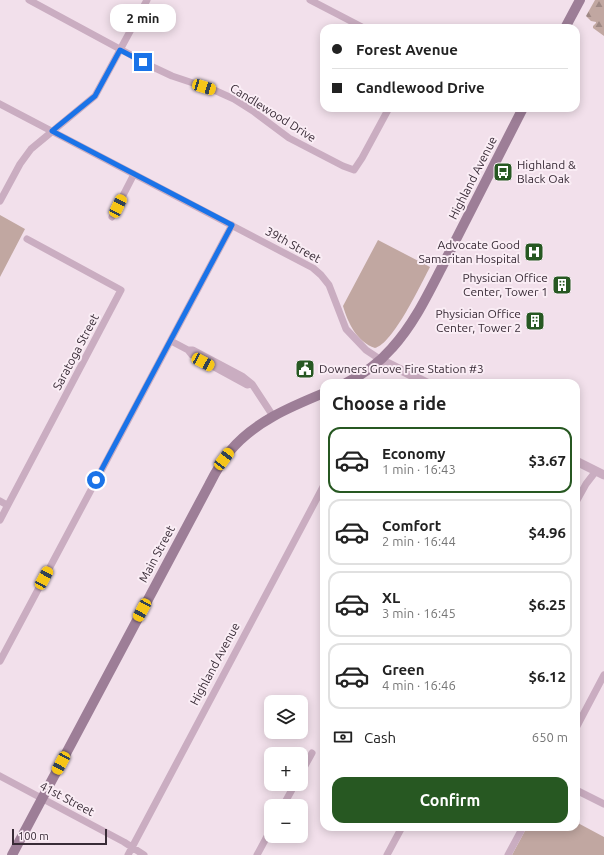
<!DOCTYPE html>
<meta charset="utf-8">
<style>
body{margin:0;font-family:Ubuntu,sans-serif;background:#f6f6f6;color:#222;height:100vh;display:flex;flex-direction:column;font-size:15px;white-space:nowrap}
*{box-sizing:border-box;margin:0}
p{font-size:13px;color:#767676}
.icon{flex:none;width:22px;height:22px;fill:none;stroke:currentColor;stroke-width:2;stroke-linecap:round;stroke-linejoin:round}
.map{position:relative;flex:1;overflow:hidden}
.side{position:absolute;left:320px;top:379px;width:260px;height:452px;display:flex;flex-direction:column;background:#fff;border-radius:12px;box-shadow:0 2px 10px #0003}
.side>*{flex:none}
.guide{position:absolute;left:320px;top:24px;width:260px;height:88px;border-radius:12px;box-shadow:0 2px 10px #0003;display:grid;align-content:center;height:88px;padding:0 12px;background:#fff}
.tools{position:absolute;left:264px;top:695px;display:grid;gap:8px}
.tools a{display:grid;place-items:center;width:44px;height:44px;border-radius:8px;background:#fff;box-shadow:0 2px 10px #0003;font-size:20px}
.scale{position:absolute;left:12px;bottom:10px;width:95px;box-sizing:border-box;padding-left:4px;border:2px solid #382b36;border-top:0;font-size:11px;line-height:14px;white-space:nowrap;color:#382b36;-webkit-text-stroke:3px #faedf5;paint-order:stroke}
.end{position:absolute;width:18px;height:18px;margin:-9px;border:5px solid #1a73e8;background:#fff;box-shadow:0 0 0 2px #fff}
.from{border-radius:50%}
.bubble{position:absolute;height:28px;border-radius:12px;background:#fff;box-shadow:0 2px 10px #0003;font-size:13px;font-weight:700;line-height:28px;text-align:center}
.car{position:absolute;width:12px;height:24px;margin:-12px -6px;border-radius:5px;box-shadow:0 0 3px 1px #0007;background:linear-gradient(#f5c518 24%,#345 0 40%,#f5c518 0 76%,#345 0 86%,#f5c518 0)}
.guide b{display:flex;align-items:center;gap:14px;height:38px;font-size:15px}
.guide b+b{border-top:1px solid #e0e0e0}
.guide i{width:10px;height:10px;background:#222}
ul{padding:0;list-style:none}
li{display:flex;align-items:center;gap:12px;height:66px;margin:0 8px 6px;padding:0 4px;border:2px solid #e0e0e0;border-radius:12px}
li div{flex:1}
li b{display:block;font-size:15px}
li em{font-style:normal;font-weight:700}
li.active{border-color:#275822}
li>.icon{width:36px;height:36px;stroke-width:1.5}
h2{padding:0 12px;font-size:18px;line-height:48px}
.pay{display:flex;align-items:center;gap:10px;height:44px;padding:0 12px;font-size:15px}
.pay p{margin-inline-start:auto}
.action{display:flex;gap:8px;margin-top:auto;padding:8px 12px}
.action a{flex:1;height:46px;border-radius:12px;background:#275822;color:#fff;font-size:16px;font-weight:700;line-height:46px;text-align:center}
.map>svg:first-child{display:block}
.forest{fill:url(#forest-firs)}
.park{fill:#c1a7a1}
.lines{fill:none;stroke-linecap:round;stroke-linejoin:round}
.minor{stroke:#caadc1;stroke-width:7}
.tertiary{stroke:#caadc1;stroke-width:9}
.secondary{stroke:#9d7e97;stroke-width:10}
.route{stroke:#1a73e8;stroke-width:5}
.labels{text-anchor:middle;stroke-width:4;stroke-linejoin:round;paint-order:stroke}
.street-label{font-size:12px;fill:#382b36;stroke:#faedf5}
.poi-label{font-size:12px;fill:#382b36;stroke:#faedf5;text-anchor:end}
</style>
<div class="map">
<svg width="604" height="855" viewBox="0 0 604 855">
<defs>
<pattern id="forest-firs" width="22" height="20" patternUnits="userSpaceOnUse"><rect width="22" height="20" fill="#c1a7a1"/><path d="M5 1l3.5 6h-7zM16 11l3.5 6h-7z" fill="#9e8884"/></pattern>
</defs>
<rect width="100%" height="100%" fill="#f2e0eb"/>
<path class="forest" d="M595,0H604V36L593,28V26L596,23V22L591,21L586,16Z"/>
<path class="park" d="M0,215L25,229L0,277Z
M378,240L430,267C421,284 393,344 375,348C357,342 348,323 343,306Z
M576,822L604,837V855H512L527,827H576Z"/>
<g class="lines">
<path class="minor" d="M29,0L155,68L172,76L214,90L234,99L253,111L289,138L343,166L354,170L362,158L389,108
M310,0L364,28
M0,104L313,268L321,275L329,285L346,329L366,350L381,360
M0,201L20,164L31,149L95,96L147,0
M112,217L134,174
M171,341L188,350H193L242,376L252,384L273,416
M188,350L192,355L247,385L251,384
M0,501L7,505
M576,502L586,484L596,471
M0,520L121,290L27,239
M0,661L232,225
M576,728L604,675
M301,773L312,753
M0,776L124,842L144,855
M576,790L604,804
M283,806L295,784
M128,855L324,485
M257,855L271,829
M387,855L402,827
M508,855L523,827"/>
<path class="tertiary" d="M381,360L427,383
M576,461L604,475"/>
<path class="secondary" d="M565,28L580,0
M346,383C364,374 379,363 392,348C414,324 428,294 443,265C470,213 496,160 523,108
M12,855L209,485C215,473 222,461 230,451C254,422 290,407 324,393"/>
</g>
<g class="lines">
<path class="route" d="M96,480L232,225L52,131L95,96L120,50L143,62"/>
</g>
<defs>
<g id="bus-square" transform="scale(1)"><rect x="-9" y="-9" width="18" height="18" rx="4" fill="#275822" stroke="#faedf5"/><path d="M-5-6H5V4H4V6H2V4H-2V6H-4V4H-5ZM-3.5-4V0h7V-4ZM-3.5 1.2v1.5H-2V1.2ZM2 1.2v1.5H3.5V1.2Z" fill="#fff"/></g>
<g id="hospital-square" transform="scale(1)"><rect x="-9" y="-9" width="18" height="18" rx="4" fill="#275822" stroke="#faedf5"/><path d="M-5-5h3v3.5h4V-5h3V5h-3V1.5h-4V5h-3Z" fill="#fff"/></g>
<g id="building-square" transform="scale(1)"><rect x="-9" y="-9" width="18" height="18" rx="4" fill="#275822" stroke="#faedf5"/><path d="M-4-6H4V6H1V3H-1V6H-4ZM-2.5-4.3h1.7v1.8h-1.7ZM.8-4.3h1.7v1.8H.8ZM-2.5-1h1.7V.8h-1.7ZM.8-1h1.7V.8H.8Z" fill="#fff"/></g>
<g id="civic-square" transform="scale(1)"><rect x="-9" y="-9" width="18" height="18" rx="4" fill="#275822" stroke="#faedf5"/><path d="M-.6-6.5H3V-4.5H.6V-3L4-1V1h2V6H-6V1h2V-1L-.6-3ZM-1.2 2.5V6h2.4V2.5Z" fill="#fff"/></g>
</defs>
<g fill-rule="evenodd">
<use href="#bus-square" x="503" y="172"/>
<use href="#hospital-square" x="534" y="252"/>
<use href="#building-square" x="562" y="285"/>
<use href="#building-square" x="535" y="321"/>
<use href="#civic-square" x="305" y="369"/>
</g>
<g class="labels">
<g class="street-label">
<text transform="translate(273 113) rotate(32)" y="4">Candlewood Drive</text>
<text transform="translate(473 178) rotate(-63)" y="4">Highland Avenue</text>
<text transform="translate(293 245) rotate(29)" y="4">39th Street</text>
<text transform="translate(76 352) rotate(-62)" y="4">Saratoga Street</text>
<text transform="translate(157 554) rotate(-62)" y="4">Main Street</text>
<text transform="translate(215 664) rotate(-62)" y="4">Highland Avenue</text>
<text transform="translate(67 799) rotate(28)" y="4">41st Street</text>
</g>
<g class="poi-label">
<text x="517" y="169" text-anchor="start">Highland &amp;<tspan x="517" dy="14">Black Oak</tspan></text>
<text x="520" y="249">Advocate Good<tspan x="520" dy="14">Samaritan Hospital</tspan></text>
<text x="548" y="282">Physician Office<tspan x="548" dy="14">Center, Tower 1</tspan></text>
<text x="521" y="318">Physician Office<tspan x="521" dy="14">Center, Tower 2</tspan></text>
<text x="319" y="373" text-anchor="start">Downers Grove Fire Station #3</text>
</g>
</g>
</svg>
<div class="tools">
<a><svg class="icon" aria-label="layers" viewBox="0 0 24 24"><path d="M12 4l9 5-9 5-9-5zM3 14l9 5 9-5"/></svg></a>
<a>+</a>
<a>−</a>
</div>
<div class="scale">100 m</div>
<i class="end from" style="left:96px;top:480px"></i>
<i class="end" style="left:143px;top:62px"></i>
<div class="bubble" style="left:110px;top:4px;width:66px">2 min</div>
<i class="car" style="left:204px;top:87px;rotate:107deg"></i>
<i class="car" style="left:118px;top:206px;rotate:26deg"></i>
<i class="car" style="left:203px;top:362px;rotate:118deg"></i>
<i class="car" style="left:224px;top:459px;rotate:37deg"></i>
<i class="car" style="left:44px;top:578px;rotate:28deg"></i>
<i class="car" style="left:142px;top:610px;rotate:208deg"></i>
<i class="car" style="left:61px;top:763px;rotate:208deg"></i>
<div class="guide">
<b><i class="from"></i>Forest Avenue</b>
<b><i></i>Candlewood Drive</b>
</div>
<section class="side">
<h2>Choose a ride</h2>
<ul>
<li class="active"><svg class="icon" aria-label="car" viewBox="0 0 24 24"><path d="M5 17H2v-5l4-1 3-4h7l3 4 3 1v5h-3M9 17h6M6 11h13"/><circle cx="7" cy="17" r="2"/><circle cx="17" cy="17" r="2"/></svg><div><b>Economy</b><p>1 min · 16:43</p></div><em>$3.67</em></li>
<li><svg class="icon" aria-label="car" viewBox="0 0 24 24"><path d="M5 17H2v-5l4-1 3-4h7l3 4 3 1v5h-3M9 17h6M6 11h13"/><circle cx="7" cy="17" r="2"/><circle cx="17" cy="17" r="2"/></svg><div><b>Comfort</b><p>2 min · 16:44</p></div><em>$4.96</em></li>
<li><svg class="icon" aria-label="car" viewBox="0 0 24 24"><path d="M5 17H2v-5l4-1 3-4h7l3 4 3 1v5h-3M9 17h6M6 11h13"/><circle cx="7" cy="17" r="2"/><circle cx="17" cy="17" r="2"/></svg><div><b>XL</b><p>3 min · 16:45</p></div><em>$6.25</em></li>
<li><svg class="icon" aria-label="car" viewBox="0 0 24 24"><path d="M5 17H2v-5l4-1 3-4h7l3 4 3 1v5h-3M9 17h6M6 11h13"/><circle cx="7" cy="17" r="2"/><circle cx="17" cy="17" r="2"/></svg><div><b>Green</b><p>4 min · 16:46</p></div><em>$6.12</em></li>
</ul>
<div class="pay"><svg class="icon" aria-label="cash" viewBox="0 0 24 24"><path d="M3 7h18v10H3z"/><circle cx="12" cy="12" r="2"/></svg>Cash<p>650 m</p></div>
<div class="action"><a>Confirm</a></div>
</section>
</div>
